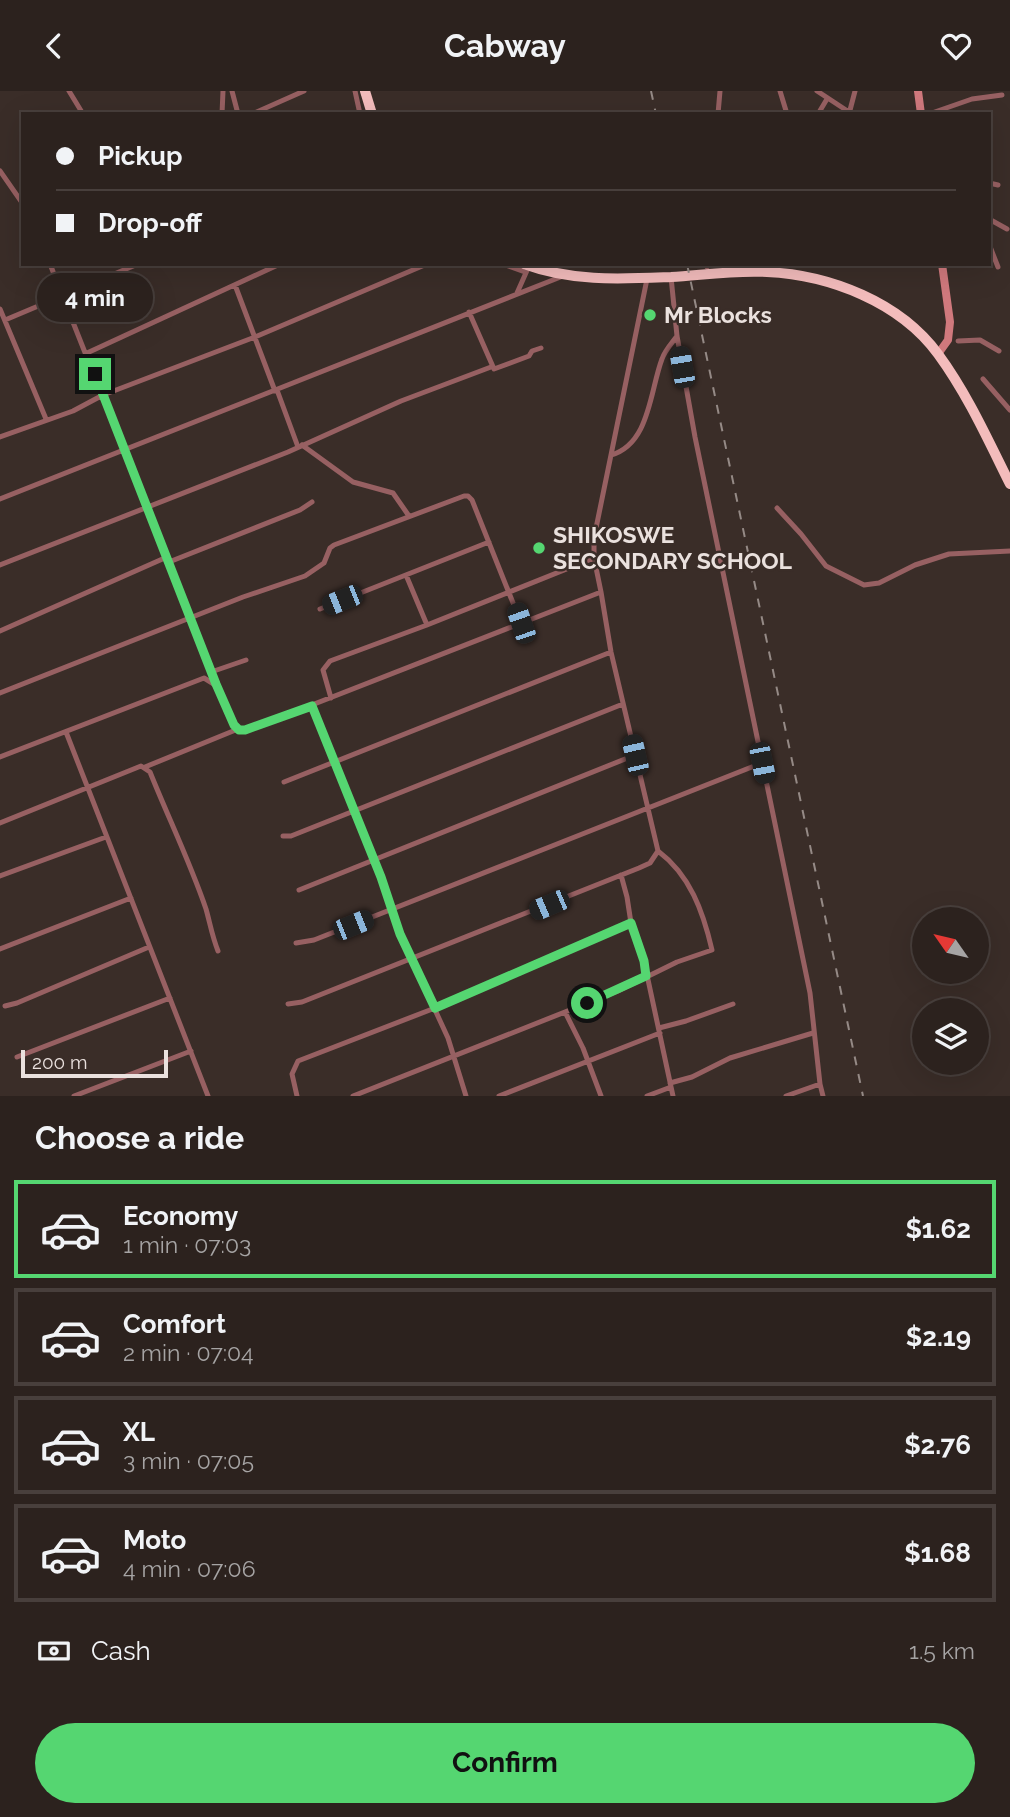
<!DOCTYPE html>
<meta charset="utf-8">
<style>
body{margin:0;font-family:Raleway,sans-serif;background:#342a27;color:#f1f3f6;height:100vh;display:flex;flex-direction:column;font-size:26px;white-space:nowrap}
*{box-sizing:border-box;margin:0}
p{font-size:23px;color:#a6a4a4}
.icon{flex:none;width:38px;height:38px;fill:none;stroke:currentColor;stroke-width:2;stroke-linecap:round;stroke-linejoin:round}
.map{position:relative;height:1005px;overflow:hidden}
.side{display:flex;flex-direction:column;background:#2c221e;flex:1}
.side>*{flex:none}
.top-card{position:absolute;left:21px;top:21px;width:970px;height:154px;border-radius:0px;box-shadow:0 7px 28px #0002,0 0 0 2px #483f3c;display:grid;align-content:center;height:154px;padding:0 35px;background:#2c221e}
.needle{width:46px;rotate:304deg}
.tools{position:absolute;left:912px;top:816px;display:grid;gap:14px}
.tools a{display:grid;place-items:center;width:77px;height:77px;border-radius:50%;background:#2c221e;box-shadow:0 7px 28px #0002,0 0 0 2px #483f3c;font-size:35px}
.scale{position:absolute;left:21px;bottom:18px;width:147px;box-sizing:border-box;padding-left:7px;border:4px solid #eae1de;border-top:0;font-size:19px;line-height:24px;white-space:nowrap;color:#eae1de;-webkit-text-stroke:5px #3a2d28;paint-order:stroke}
.end{position:absolute;width:32px;height:32px;margin:-16px;border:9px solid #55d671;background:#111;box-shadow:0 0 0 4px #111}
.from{border-radius:50%}
.bubble{position:absolute;height:49px;border-radius:24px;background:#2c221e;box-shadow:0 7px 28px #0002,0 0 0 2px #483f3c;font-size:23px;font-weight:700;line-height:49px;text-align:center}
.car{position:absolute;width:21px;height:42px;margin:-21px -10px;border-radius:9px;box-shadow:0 0 5px 2px #0007;background:linear-gradient(#222 24%,#8ab4d8 0 40%,#222 0 76%,#8ab4d8 0 86%,#222 0)}
.top-card b{display:flex;align-items:center;gap:24px;height:66px;font-size:26px}
.top-card b+b{border-top:2px solid #483f3c}
.top-card i{width:18px;height:18px;background:#f1f3f6}
ul{padding:0;list-style:none}
li{display:flex;align-items:center;gap:21px;height:98px;margin:0 14px 10px;padding:0 21px;border:4px solid #483f3c;border-radius:0px}
li div{flex:1}
li b{display:block;font-size:26px}
li em{font-style:normal;font-weight:700}
li.current{border-color:#55d671}
li>.icon{width:63px;height:63px;stroke-width:1.5}
h2{padding:0 35px;font-size:32px;line-height:84px}
.pay{display:flex;align-items:center;gap:18px;height:77px;padding:0 35px;font-size:26px}
.pay p{margin-inline-start:auto}
.primary-button{display:flex;gap:14px;margin-top:auto;padding:14px 35px}
.primary-button a{flex:1;height:80px;border-radius:42px;background:#55d671;color:#111;font-size:28px;font-weight:700;line-height:80px;text-align:center}
header{display:flex;justify-content:space-between;align-items:center;height:91px;padding:0 35px;background:#2c221e;font-size:32px;font-weight:700}
.map>svg:first-child{display:block}
.lines{fill:none;stroke-linecap:round;stroke-linejoin:round}
.street{stroke:#976062;stroke-width:5}
.secondary{stroke:#d0797d;stroke-width:8}
.highway{stroke:#f3bcbc;stroke-width:10}
.rail{stroke:#958a86;stroke-width:2;stroke-dasharray:9 9;stroke-linecap:butt}
.route{stroke:#55d671;stroke-width:9}
.poi-dot{fill:#55d671;stroke:#3a2d28;stroke-width:2.5}
.labels{text-anchor:middle;stroke-width:5;stroke-linejoin:round;paint-order:stroke}
.poi-label{font-size:23px;font-weight:bold;fill:#eae1de;stroke:#3a2d28;text-anchor:start}
</style>
<header><svg class="icon" aria-label="back" viewBox="0 0 24 24"><path d="M15 5l-7 7 7 7"/></svg>Cabway<svg class="icon" aria-label="heart" viewBox="0 0 24 24"><path d="M12 20l-8-8c-3-5 5-10 8-4 3-6 11-1 8 4z"/></svg></header>
<div class="map">
<svg width="1010" height="1005" viewBox="0 0 1010 1005">
<rect width="100%" height="100%" fill="#3a2d28"/>
<g class="lines">
<path class="street" d="M69,0L83,23
M232,0L238,23
M355,0L360,23
M780,0L787,23
M817,0L849,21
M222,23L223,0
M252,23L304,0
M718,23L720,0
M818,23L827,8
M849,23L855,0
M929,23L972,8L1002,4
M0,80L23,113
M989,92L998,94
M989,128L1007,138
M989,153L998,176
M50,173L216,593
M503,173L525,181
M707,176L710,173
M671,186L677,245L695,346L810,902L820,993L823,1005
M235,194L275,300
M517,202L529,175
M0,218L46,328
M469,221L494,278L529,265L532,260L541,257
M5,229L138,173
M958,250L980,249L999,260
M87,262L280,173
M983,288L1010,319
M277,299L298,356
M0,346L73,320L103,304L255,246L427,173
M302,354L353,391L393,402L409,425
M611,364C650,353 650,299 662,268C665,259 672,252 677,245
M0,408L563,185
M777,417L801,443L826,475L864,494L879,492L915,474L949,463L1010,460
M169,471L300,419L312,411
M0,474L288,361L401,310L491,276
M406,484L427,534
M320,518L489,451
M0,540L167,466
M211,581L246,569
M0,602L243,506L305,485L324,472L330,457L334,454L464,405H468L472,409L521,532
M331,607L323,579L330,570L427,534L594,467
M312,615L381,786L400,843L448,947L466,1005
M66,641L208,1005
M0,666L204,587L217,595L236,637L245,639L258,635L601,501L594,467V447L647,188
M145,676L238,638
M284,691L611,561
M0,732L141,675L150,681C168,726 190,771 206,818C210,832 212,845 218,860
M283,745H291L623,613
M621,784L627,806L631,832L644,870L673,1005
M0,785L106,746
M299,799L635,664
M296,852L314,849L762,672
M0,858L131,807
M288,913L302,911L639,777L650,772L658,760
M5,915L17,912L149,856
M565,921L583,957L601,1005
M659,937L686,930L733,913
M17,966L170,907
M670,992L692,986L730,967L813,942
M74,1005L191,960
M297,1005L292,983L298,970L435,917L631,832
M353,1005L618,900L677,871L712,859C703,820 690,784 658,760L611,561L601,501
M499,1005L660,942
M647,1005L671,996
M786,1005L820,993"/>
<path class="secondary" d="M918,0L921,23
M938,263L948,249L950,231L942,173"/>
<path class="highway" d="M365,0L372,23
M524,173C573,191 621,188 671,186C703,184 735,179 767,181C830,184 900,211 938,263C968,304 988,349 1010,393"/>
<path class="rail" d="M651,0L656,23
M687,173L863,1005"/>
</g>
<g class="lines">
<path class="route" d="M95,283L216,593L234,634L239,639H245L312,615L381,786L400,843L435,917L631,832L644,870L646,885L587,912"/>
</g>
<g class="poi-dot">
<circle cx="650" cy="224" r="7"/>
<circle cx="539" cy="457" r="7"/>
</g>
<g class="labels">
<g class="poi-label">
<text x="664" y="232">Mr Blocks</text>
<text x="553" y="452">SHIKOSWE<tspan x="553" dy="26">SECONDARY SCHOOL</tspan></text>
</g>
</g>
</svg>
<div class="tools">
<a><svg class="needle" viewBox="-14 -14 28 28"><path d="M0-13l5 13h-10z" fill="#e53935"/><path d="M0 13l5-13h-10z" fill="#a6a4a4"/></svg></a>
<a><svg class="icon" aria-label="layers" viewBox="0 0 24 24"><path d="M12 4l9 5-9 5-9-5zM3 14l9 5 9-5"/></svg></a>
</div>
<div class="scale">200 m</div>
<i class="end from" style="left:587px;top:912px"></i>
<i class="end" style="left:95px;top:283px"></i>
<div class="bubble" style="left:37px;top:182px;width:116px">4 min</div>
<i class="car" style="left:682px;top:276px;rotate:350deg"></i>
<i class="car" style="left:342px;top:509px;rotate:248deg"></i>
<i class="car" style="left:521px;top:532px;rotate:341deg"></i>
<i class="car" style="left:635px;top:664px;rotate:347deg"></i>
<i class="car" style="left:762px;top:672px;rotate:169deg"></i>
<i class="car" style="left:549px;top:814px;rotate:247deg"></i>
<i class="car" style="left:353px;top:834px;rotate:68deg"></i>
<div class="top-card">
<b><i class="from"></i>Pickup</b>
<b><i></i>Drop-off</b>
</div>
</div>
<section class="side">
<h2>Choose a ride</h2>
<ul>
<li class="current"><svg class="icon" aria-label="car" viewBox="0 0 24 24"><path d="M5 17H2v-5l4-1 3-4h7l3 4 3 1v5h-3M9 17h6M6 11h13"/><circle cx="7" cy="17" r="2"/><circle cx="17" cy="17" r="2"/></svg><div><b>Economy</b><p>1 min · 07:03</p></div><em>$1.62</em></li>
<li><svg class="icon" aria-label="car" viewBox="0 0 24 24"><path d="M5 17H2v-5l4-1 3-4h7l3 4 3 1v5h-3M9 17h6M6 11h13"/><circle cx="7" cy="17" r="2"/><circle cx="17" cy="17" r="2"/></svg><div><b>Comfort</b><p>2 min · 07:04</p></div><em>$2.19</em></li>
<li><svg class="icon" aria-label="car" viewBox="0 0 24 24"><path d="M5 17H2v-5l4-1 3-4h7l3 4 3 1v5h-3M9 17h6M6 11h13"/><circle cx="7" cy="17" r="2"/><circle cx="17" cy="17" r="2"/></svg><div><b>XL</b><p>3 min · 07:05</p></div><em>$2.76</em></li>
<li><svg class="icon" aria-label="car" viewBox="0 0 24 24"><path d="M5 17H2v-5l4-1 3-4h7l3 4 3 1v5h-3M9 17h6M6 11h13"/><circle cx="7" cy="17" r="2"/><circle cx="17" cy="17" r="2"/></svg><div><b>Moto</b><p>4 min · 07:06</p></div><em>$1.68</em></li>
</ul>
<div class="pay"><svg class="icon" aria-label="cash" viewBox="0 0 24 24"><path d="M3 7h18v10H3z"/><circle cx="12" cy="12" r="2"/></svg>Cash<p>1.5 km</p></div>
<div class="primary-button"><a>Confirm</a></div>
</section>
